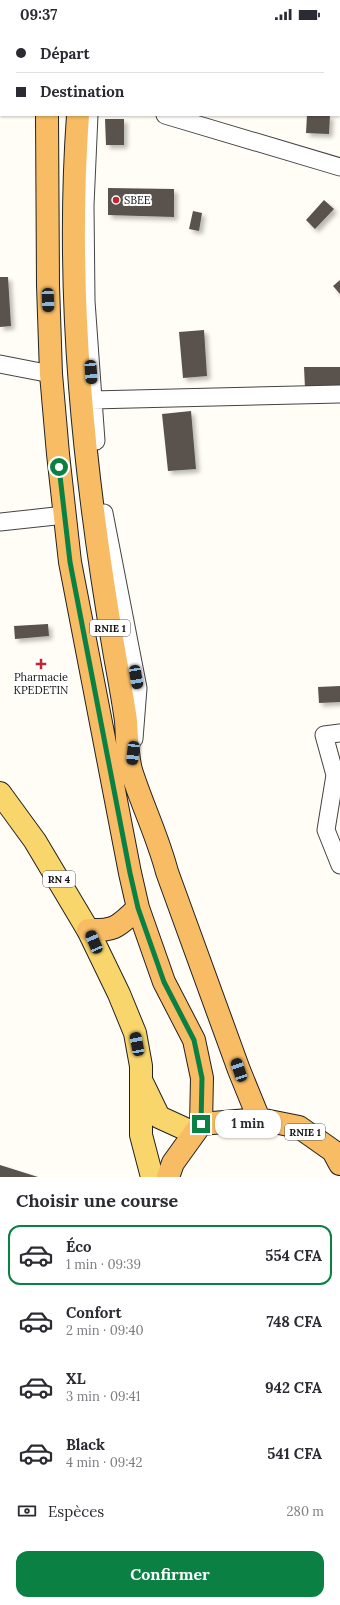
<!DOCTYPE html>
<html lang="fr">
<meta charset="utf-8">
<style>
body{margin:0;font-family:Lora,serif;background:#f2f2f3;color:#2b2b33;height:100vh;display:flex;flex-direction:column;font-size:15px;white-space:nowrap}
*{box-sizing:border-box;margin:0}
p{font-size:13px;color:#7c7c81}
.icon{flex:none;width:22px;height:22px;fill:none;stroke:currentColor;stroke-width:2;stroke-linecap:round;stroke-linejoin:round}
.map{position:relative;height:1149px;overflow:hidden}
.panel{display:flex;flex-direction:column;background:#fff;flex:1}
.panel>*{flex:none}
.banner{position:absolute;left:0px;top:0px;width:340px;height:88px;box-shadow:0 1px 3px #0004;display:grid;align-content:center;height:88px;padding:0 16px;background:#fff}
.end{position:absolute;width:18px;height:18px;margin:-9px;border:5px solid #0b8043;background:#fff;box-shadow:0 0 0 2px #fff}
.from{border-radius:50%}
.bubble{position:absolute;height:28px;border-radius:12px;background:#fff;box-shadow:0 1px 3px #0004;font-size:13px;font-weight:700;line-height:28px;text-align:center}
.car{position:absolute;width:12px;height:24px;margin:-12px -6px;border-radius:5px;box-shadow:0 0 3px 1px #0007;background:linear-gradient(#222 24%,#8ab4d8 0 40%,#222 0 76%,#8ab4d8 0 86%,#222 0)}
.banner b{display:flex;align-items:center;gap:14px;height:38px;font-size:15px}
.banner b+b{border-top:1px solid #e1e1e2}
.banner i{width:10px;height:10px;background:#2b2b33}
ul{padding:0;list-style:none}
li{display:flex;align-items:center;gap:12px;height:60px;margin:0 8px 6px;padding:0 8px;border:2px solid transparent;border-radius:12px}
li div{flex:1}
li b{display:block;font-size:15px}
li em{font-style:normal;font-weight:700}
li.selected{border-color:#0b8043}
li>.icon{width:36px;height:36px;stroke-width:1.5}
h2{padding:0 16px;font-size:18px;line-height:48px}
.pay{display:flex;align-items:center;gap:10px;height:44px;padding:0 16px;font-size:15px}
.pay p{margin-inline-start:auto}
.primary-button{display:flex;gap:8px;margin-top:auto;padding:8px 16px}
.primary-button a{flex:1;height:46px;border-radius:12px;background:#0b8043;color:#fff;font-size:16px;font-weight:700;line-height:46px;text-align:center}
.status{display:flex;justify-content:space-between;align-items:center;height:28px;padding:0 20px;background:#fff;direction:ltr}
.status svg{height:11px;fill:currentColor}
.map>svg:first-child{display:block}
.building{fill:#5a524d;filter:url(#shadow)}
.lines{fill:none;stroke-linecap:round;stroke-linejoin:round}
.minor-casing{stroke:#444;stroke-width:19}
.primary-casing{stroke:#222;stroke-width:24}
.trunk-casing{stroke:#222;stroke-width:24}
.minor{stroke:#fff;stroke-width:17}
.primary{stroke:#f9d66b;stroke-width:22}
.trunk{stroke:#f7bc64;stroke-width:22}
.route{stroke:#0b8043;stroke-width:5}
.poi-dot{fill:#c4262e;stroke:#fff;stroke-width:1.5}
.labels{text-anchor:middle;stroke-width:4;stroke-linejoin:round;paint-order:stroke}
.shield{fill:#fff;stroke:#585858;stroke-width:1}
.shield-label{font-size:10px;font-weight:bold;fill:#111}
.poi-label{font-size:11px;fill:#111;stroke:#fff;text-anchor:start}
</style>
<div class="status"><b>09:37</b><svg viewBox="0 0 49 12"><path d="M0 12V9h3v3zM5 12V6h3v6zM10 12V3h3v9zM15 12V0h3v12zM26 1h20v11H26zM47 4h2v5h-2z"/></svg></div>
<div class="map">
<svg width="340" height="1149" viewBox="0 0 340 1149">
<defs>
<filter id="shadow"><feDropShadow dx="3.5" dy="3.5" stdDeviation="2" flood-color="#0004"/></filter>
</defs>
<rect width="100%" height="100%" fill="#fffdf5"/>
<path class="building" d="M307,87H330L329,106L306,105Z
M105,91H124V117H106Z
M108,160L174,161V189L108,187Z
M324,172L334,181L315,201L306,192Z
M193,183L202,185L199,203L189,201Z
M0,249H8L11,298L0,299Z
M340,252V266L333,258Z
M204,302L207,348L183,350L179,304Z
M304,339H340V359L305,360Z
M191,383L196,441L168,443L162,386Z
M48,596L49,608L15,611L14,598Z
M340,658V674L319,675L318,659Z
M0,1137L38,1149H0Z"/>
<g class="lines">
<g class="minor-casing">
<path id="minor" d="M96,1V0
M138,1L155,0
M89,87L85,177L86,273L96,413
M165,87L340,139
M0,336L51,346
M92,372L340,366
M104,485L138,660L134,711
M0,494L65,487
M340,705L324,707L335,747L326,802L340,837"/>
</g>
<g class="primary-casing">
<path id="primary" d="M0,765L35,813L88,902L119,966L135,1005L141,1038V1107L152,1149
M143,1056L159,1089L194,1105"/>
</g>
<g class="trunk-casing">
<path id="trunk" d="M52,1V0
M84,1V0
M47,87L48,257L51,346L58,426L70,534L130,845L138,880L164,954L194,1012L202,1050L201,1096L173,1135L168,1149
M78,87C65,268 84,449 115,628C119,650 123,671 126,693C127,709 127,727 131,742C142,777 158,809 167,844L239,1042L259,1091
M88,902C117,903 118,898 138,880
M201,1096L259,1091L299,1099L333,1123L340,1136"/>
</g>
<use href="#minor" class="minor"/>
<use href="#primary" class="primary"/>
<use href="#trunk" class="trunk"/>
</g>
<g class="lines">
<path class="route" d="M59,439L70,534L130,845L138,880L164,954L194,1012L202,1050L201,1096"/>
</g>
<g class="poi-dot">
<circle cx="116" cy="172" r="4"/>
<path d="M39 630h4v4h4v4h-4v4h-4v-4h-4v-4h4z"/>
</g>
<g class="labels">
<g class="shield">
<rect x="90" y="592" width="40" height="16" rx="3"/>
<rect x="43" y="843" width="32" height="16" rx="3"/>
<rect x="285" y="1096" width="40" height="16" rx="3"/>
</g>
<g class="shield-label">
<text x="110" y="604">RNIE 1</text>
<text x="59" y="855">RN 4</text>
<text x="305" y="1108">RNIE 1</text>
</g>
<g class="poi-label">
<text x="124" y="176">SBEE</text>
<text x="41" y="653" text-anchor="middle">Pharmacie<tspan x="41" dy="13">KPEDETIN</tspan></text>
</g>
</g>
</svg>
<i class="end from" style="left:59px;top:439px"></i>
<i class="end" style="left:201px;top:1096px"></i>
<div class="bubble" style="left:215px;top:1082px;width:66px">1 min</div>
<i class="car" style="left:48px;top:272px;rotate:178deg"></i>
<i class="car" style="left:91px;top:344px;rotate:176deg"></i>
<i class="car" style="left:136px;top:649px;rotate:170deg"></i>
<i class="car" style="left:133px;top:725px;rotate:186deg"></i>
<i class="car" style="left:94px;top:914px;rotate:337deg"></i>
<i class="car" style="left:137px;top:1016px;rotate:349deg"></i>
<i class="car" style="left:239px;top:1042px;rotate:341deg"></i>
<div class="banner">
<b><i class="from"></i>Départ</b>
<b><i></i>Destination</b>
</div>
</div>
<section class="panel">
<h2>Choisir une course</h2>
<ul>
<li class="selected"><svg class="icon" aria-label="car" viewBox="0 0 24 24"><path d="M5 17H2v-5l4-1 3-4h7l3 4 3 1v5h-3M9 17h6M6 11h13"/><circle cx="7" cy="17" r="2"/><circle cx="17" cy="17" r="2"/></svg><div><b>Éco</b><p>1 min · 09:39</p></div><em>554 CFA</em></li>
<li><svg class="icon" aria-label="car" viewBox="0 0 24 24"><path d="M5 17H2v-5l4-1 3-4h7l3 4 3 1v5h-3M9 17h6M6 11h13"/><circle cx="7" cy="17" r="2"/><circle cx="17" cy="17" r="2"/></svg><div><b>Confort</b><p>2 min · 09:40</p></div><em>748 CFA</em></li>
<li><svg class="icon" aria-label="car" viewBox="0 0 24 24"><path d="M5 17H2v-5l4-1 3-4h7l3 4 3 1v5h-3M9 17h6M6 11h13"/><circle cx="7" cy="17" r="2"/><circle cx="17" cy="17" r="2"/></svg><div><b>XL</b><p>3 min · 09:41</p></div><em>942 CFA</em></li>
<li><svg class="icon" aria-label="car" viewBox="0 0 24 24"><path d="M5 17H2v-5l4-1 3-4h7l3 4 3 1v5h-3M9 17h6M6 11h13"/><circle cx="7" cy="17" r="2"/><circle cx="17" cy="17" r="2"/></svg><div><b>Black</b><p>4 min · 09:42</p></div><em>541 CFA</em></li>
</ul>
<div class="pay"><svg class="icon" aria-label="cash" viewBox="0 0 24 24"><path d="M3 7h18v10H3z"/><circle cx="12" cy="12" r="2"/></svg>Espèces<p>280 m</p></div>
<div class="primary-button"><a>Confirmer</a></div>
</section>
